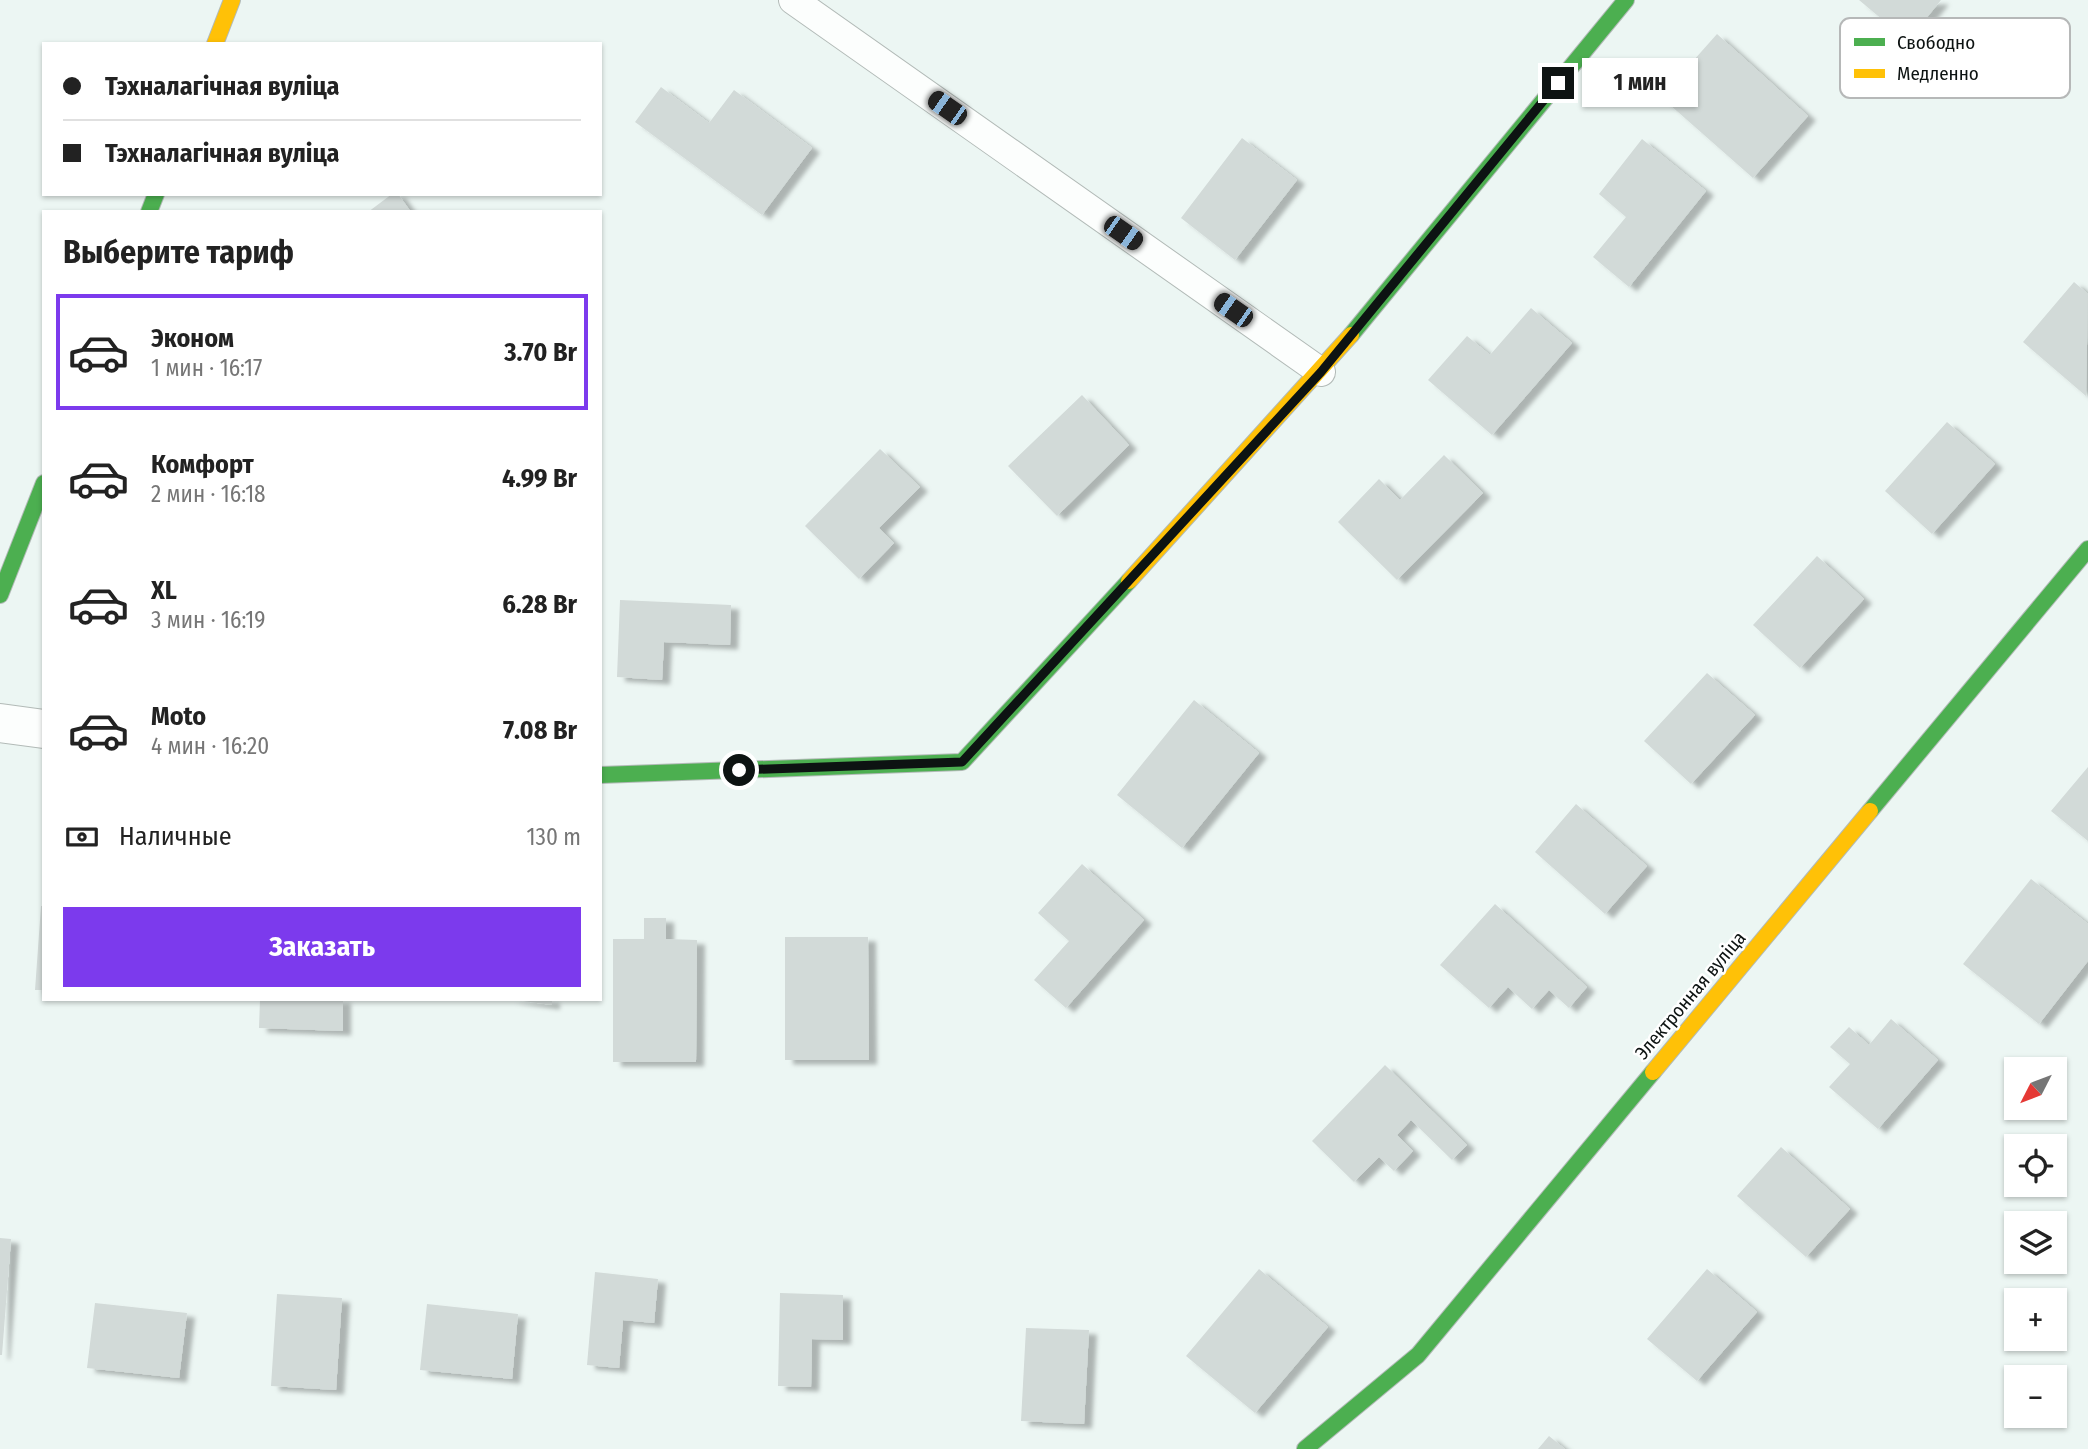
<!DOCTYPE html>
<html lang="ru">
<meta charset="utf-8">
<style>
body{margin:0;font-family:"Fira Sans Condensed",sans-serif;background:#f6f6f6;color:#222;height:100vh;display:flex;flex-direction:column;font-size:26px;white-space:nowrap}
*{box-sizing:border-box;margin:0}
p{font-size:23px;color:#767676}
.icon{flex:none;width:38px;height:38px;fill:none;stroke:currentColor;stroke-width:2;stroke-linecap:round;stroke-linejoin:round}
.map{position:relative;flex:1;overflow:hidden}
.panel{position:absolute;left:42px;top:210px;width:560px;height:791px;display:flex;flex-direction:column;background:#fff;border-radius:0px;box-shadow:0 2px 5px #0004}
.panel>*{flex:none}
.top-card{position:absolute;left:42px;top:42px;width:560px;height:154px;border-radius:0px;box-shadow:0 2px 5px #0004;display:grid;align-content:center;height:154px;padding:0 21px;background:#fff}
.needle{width:46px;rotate:228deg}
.buttons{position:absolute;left:2004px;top:1057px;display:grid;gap:14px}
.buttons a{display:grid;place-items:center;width:63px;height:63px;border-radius:0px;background:#fff;box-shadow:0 2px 5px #0004;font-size:35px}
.end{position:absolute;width:32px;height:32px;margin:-16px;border:9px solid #0d1312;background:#fff;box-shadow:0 0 0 4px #fff}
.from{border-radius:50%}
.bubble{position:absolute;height:49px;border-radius:0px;background:#fff;box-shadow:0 2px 5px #0004;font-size:23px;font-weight:700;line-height:49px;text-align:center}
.car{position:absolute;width:21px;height:42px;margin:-21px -10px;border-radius:9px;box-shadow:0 0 5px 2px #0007;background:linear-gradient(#222 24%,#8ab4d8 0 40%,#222 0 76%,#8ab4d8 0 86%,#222 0)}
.top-card b{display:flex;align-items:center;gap:24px;height:66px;font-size:26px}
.top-card b+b{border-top:2px solid #e0e0e0}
.top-card i{width:18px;height:18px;background:#222}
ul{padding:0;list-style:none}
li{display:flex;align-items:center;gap:21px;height:116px;margin:0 14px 10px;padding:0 7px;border:4px solid transparent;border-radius:0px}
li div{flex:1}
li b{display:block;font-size:26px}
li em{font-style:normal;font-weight:700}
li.active{border-color:#7c3aed}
li>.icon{width:63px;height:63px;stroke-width:1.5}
h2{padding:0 21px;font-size:32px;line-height:84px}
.pay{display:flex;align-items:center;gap:18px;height:77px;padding:0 21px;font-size:26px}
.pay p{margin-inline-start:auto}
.cta{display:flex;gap:14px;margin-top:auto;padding:14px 21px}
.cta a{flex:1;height:80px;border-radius:0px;background:#7c3aed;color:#fff;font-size:28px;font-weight:700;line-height:80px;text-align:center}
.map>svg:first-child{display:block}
.building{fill:#d2dad8;filter:url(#shadow)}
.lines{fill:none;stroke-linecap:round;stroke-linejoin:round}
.lane-casing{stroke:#b2bab7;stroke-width:30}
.street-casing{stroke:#b2bab7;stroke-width:40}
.fast-casing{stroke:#b2bab7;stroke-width:18}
.slow-casing{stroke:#b2bab7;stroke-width:18}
.lane{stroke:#fcfefd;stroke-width:28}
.street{stroke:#fcfefd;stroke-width:38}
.fast{stroke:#4caf50;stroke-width:16}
.slow{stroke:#ffc107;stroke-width:16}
.route{stroke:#0d1312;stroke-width:9}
.labels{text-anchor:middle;stroke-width:5;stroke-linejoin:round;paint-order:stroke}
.street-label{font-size:19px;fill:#0d1312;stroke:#fff}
.key{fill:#fff;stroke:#b6b8b8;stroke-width:2}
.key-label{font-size:19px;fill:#0d1312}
</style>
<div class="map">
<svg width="2088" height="1449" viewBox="0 0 2088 1449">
<defs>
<filter id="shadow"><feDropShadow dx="8" dy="4.5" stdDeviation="2" flood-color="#0004"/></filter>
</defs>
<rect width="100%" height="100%" fill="#ecf6f3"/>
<path class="building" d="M1859,0H1941L1908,41Z
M1717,34L1808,116L1753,178L1661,97Z
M661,87L709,123L734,90L812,148L762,215L635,122Z
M1242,138L1297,180L1235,260L1181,218Z
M1642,139L1706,191L1629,287L1593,257L1626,217L1599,194Z
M392,194H398L411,212H368Z
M2074,282L2088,294L2086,396L2023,342Z
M1531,308L1572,343L1492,435L1428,380L1467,336L1490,355Z
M1082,395L1129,445L1057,516L1008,466Z
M1947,422L1995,464L1932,534L1885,491Z
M880,449L920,487L879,528L894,543L859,579L805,526Z
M1444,455L1483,493L1397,580L1338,522L1379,479L1400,500Z
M1817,556L1864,599L1800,668L1753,625Z
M620,600L731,605L730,645L664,642L662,680L617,677Z
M1707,673L1755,715L1691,784L1644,741Z
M1194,700L1259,753L1182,848L1117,795Z
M2088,767V841L2051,811Z
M1576,804L1647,866L1605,914L1535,852Z
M1082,864L1144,920L1066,1008L1034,980L1069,941L1038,913Z
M2031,879L2088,924V961L2039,1024L1963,964Z
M1495,904L1587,987L1569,1008L1549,990L1532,1009L1508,987L1489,1008L1440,965Z
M41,906H44V990H35Z
M644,918H666V939L697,940L696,1062H613V939H644Z
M785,937H868L869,1060H785Z
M260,999H343V1031L259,1028Z
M508,999H552V1005Z
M1891,1019L1938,1060L1878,1129L1829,1087L1850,1064L1830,1047L1849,1027L1869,1045Z
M1385,1065L1467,1145L1452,1160L1411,1120L1397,1135L1413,1151L1394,1171L1379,1157L1354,1182L1312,1141Z
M1781,1147L1850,1209L1806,1257L1737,1196Z
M0,1238L11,1239L2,1355H0Z
M1259,1269L1328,1327L1255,1413L1186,1356Z
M1707,1269L1757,1312L1697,1381L1647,1339Z
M595,1272L658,1279L654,1323L623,1320L619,1368L587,1365Z
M780,1293L843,1295V1340L812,1339L811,1387L778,1386Z
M277,1294L342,1298L336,1390L271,1386Z
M95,1303L187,1313L179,1378L87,1368Z
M427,1304L518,1314L512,1379L420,1370Z
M1026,1328L1089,1330L1084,1424L1021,1421Z
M1549,1436L1565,1449H1538Z"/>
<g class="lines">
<g class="lane-casing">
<path id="lane" d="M793,0L1321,372"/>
</g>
<g class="street-casing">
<path id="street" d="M0,723L44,729"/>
</g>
<g class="fast-casing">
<path id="fast" d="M149,212L156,194
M1351,335L1626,0
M0,595L44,483
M600,775L962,762L1129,581
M1870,811L2088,549
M1305,1449L1418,1355L1653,1072"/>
</g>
<g class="slow-casing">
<path id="slow" d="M215,44L232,0
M1129,581L1351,335
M1653,1072L1870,811"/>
</g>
<use href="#lane" class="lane"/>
<use href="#street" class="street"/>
<use href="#fast" class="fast"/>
<use href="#slow" class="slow"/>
</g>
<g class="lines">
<path class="route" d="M739,770L962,762L1321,372L1558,83"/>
</g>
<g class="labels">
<g class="street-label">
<text transform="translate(1690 995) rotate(-50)" y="7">Электронная вуліца</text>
</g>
</g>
<rect x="1840" y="18" width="230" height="80" rx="10" class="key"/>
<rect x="1854" y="38" width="31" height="8" fill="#4caf50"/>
<rect x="1854" y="69" width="31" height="9" fill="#ffc107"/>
<g class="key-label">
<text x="1897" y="49">Свободно</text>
<text x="1897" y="80">Медленно</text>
</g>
</svg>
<div class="buttons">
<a><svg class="needle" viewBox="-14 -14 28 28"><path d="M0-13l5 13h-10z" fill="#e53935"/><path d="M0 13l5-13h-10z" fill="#767676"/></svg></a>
<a><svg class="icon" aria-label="locate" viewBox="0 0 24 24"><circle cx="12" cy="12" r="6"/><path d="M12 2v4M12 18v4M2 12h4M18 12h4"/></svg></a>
<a><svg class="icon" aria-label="layers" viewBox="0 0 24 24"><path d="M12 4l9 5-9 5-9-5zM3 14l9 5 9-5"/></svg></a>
<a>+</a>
<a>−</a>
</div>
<i class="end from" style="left:739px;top:770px"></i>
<i class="end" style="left:1558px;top:83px"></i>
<div class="bubble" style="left:1582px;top:58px;width:116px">1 мин</div>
<i class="car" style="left:947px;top:108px;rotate:305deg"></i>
<i class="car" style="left:1123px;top:233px;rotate:125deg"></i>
<i class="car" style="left:1233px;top:310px;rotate:305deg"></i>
<div class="top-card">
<b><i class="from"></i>Тэхналагічная вуліца</b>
<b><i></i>Тэхналагічная вуліца</b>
</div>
<section class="panel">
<h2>Выберите тариф</h2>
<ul>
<li class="active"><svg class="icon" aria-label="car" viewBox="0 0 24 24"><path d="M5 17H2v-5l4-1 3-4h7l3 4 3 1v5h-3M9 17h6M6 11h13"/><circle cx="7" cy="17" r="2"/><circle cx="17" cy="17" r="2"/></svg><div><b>Эконом</b><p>1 мин · 16:17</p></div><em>3.70 Br</em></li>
<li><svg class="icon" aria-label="car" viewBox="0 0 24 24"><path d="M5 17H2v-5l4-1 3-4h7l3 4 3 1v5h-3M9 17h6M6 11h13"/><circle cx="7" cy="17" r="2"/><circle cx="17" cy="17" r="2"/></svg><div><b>Комфорт</b><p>2 мин · 16:18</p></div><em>4.99 Br</em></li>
<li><svg class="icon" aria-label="car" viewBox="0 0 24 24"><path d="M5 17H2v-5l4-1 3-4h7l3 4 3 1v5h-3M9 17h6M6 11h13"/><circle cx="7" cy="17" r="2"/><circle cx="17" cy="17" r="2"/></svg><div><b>XL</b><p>3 мин · 16:19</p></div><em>6.28 Br</em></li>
<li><svg class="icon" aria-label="car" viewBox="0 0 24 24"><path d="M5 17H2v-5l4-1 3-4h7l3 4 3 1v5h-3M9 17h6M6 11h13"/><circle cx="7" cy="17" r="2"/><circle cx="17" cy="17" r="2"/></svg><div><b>Moto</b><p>4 мин · 16:20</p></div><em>7.08 Br</em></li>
</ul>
<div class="pay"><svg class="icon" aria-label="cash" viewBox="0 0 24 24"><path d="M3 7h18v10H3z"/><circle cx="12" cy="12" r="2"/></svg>Наличные<p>130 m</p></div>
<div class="cta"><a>Заказать</a></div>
</section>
</div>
